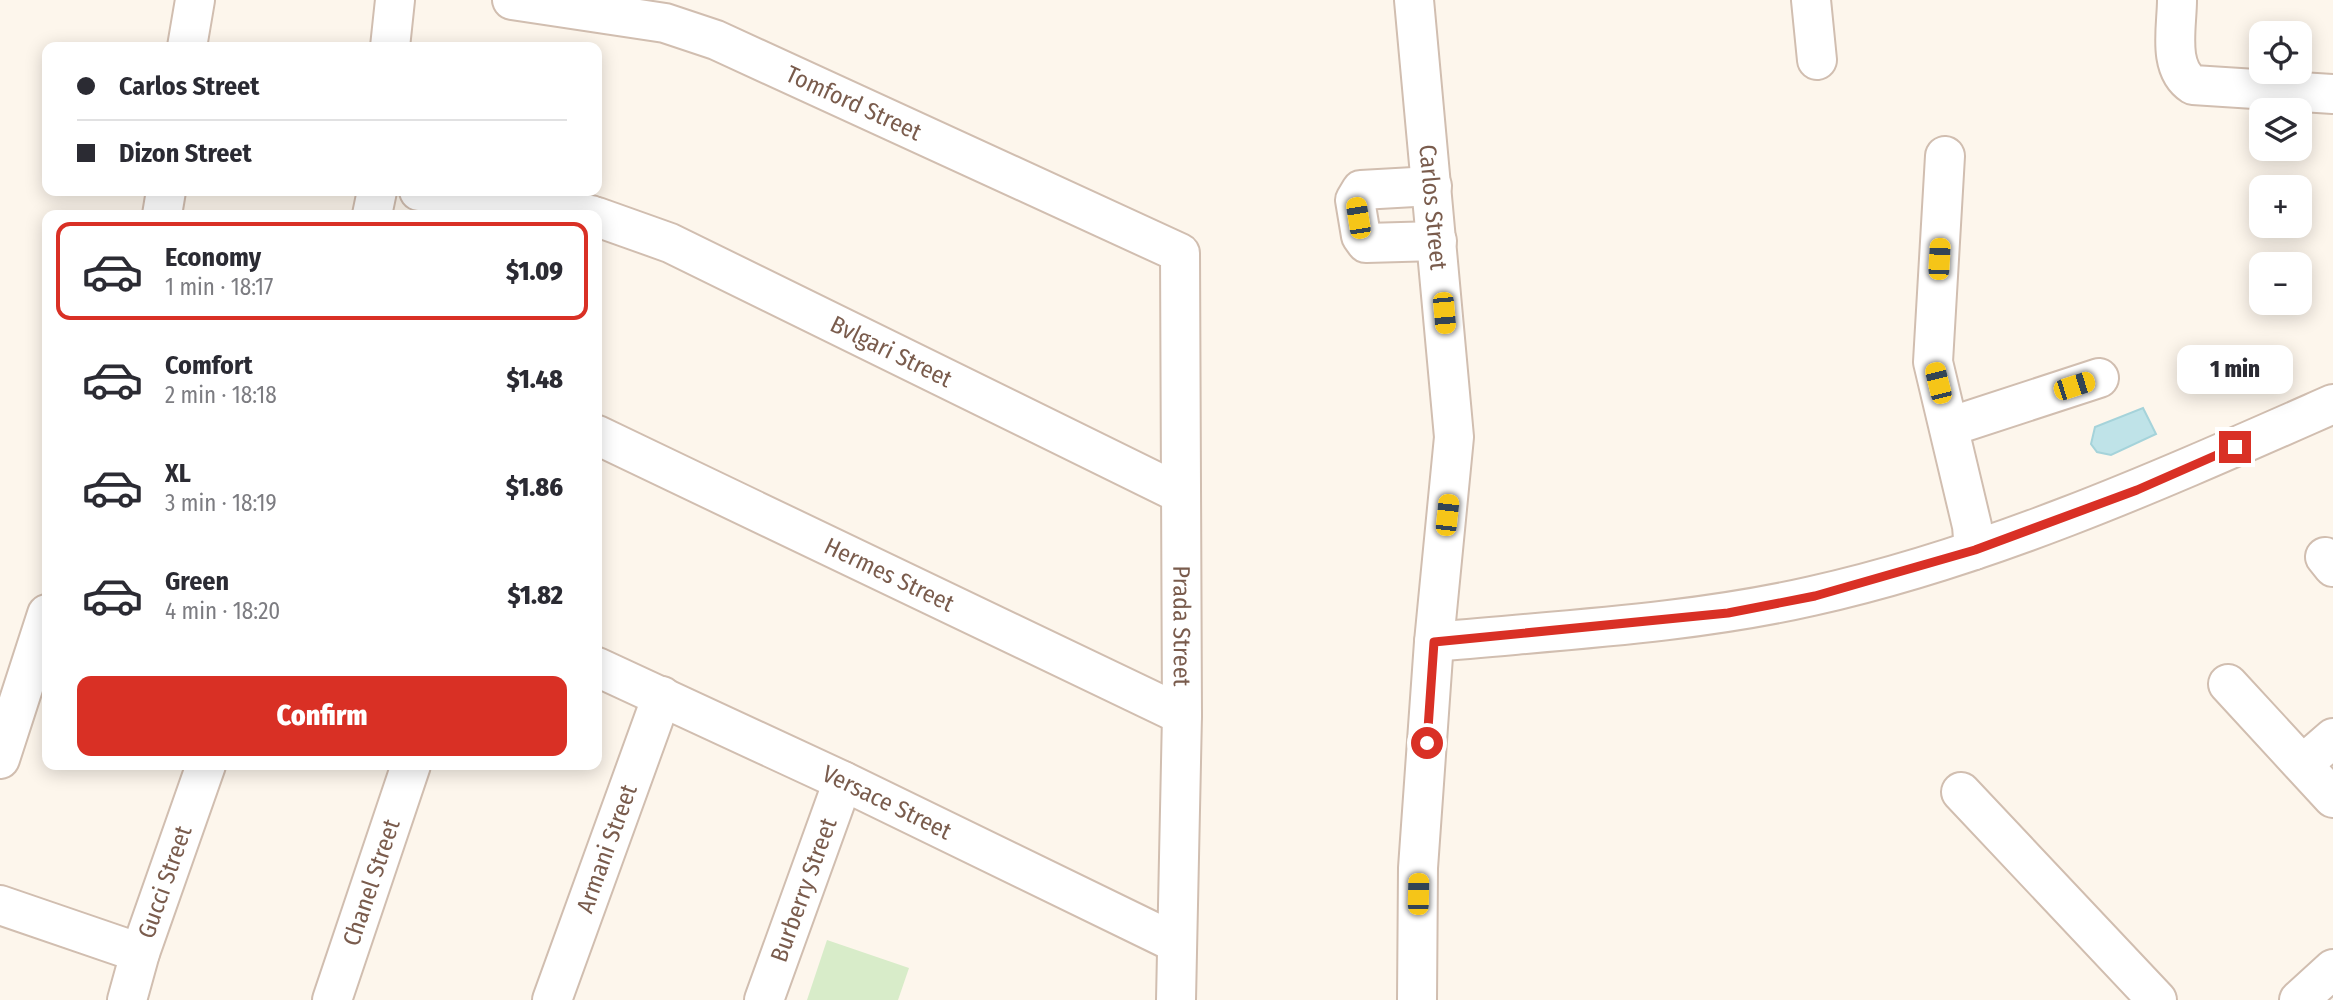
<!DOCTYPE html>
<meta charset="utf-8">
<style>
body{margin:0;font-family:"Fira Sans Condensed",sans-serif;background:#f2f2f3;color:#2b2b33;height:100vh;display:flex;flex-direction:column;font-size:26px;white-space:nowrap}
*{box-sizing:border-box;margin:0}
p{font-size:23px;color:#7c7c81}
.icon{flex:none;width:38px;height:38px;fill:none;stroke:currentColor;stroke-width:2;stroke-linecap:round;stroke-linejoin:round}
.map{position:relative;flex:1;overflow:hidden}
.drawer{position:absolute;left:42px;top:210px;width:560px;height:560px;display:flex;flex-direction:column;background:#fff;border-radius:14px;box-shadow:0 4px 18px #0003}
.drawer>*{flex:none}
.top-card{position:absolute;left:42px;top:42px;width:560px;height:154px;border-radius:14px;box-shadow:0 4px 18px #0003;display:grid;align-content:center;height:154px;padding:0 35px;background:#fff}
.buttons{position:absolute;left:2249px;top:21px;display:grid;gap:14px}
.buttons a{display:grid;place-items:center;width:63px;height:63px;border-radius:14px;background:#fff;box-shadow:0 4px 18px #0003;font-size:35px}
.end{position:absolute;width:32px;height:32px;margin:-16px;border:9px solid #d93025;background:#fff;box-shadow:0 0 0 4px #fff}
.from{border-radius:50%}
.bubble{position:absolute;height:49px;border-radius:14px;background:#fff;box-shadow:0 4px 18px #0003;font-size:23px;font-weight:800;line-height:49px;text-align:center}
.car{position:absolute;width:21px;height:42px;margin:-21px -10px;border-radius:9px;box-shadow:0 0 5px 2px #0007;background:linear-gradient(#f5c518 24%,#345 0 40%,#f5c518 0 76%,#345 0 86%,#f5c518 0)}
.top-card b{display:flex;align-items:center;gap:24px;height:66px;font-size:26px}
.top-card b+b{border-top:2px solid #e1e1e2}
.top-card i{width:18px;height:18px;background:#2b2b33}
ul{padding:12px 0 0;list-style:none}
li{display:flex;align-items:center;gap:21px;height:98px;margin:0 14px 10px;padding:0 21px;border:4px solid transparent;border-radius:14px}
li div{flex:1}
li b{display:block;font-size:26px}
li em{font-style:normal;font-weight:800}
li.selected{border-color:#d93025}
li>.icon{width:63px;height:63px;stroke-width:1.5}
.action{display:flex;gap:14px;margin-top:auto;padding:14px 35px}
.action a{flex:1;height:80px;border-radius:14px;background:#d93025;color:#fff;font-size:28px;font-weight:800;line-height:80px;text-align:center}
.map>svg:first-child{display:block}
.green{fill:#d8ecc9}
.water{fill:#bfe3e8;stroke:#a5d3da;stroke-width:2}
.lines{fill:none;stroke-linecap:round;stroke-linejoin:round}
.minor-casing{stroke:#d1beb0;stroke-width:42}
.minor{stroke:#fff;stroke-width:38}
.route{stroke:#d93025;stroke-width:9}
.labels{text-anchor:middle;stroke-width:5;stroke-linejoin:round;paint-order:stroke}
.street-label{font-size:24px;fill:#7a5c4d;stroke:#fffaf3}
</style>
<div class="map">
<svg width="2333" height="1000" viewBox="0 0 2333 1000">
<rect width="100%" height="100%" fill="#fdf6ec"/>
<path class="green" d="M827,940L909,968L898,1000H807Z"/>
<path class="water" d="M2143,408L2156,434L2111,455L2097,452L2091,444L2095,427Z"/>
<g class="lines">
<g class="minor-casing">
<g id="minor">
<path id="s1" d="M512,0L665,23L716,40L1180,253L1182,715L1176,1000"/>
<path id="s2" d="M1414,0L1454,437L1434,642L1418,868L1417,1000"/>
<path d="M1811,0L1817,60"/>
<path d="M2177,0C2177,27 2167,68 2193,85L2333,94"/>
<path d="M187,47L195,0"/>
<path d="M390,47L395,0"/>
<path d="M1945,156L1933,362L1972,526L1974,550"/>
<path d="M1432,186L1361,190L1355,200L1361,236L1366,243L1437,241"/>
<path d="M419,191L591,215"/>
<path d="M162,215L166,191"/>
<path d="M372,215L377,191"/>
<path id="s3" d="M597,217L670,243L1181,494"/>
<path d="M1949,427L2099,378"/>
<path id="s4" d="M597,435L1182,715"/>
<path d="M2325,557L2333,567"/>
<path d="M1434,642C1560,630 1689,624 1812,596C1992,556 2165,478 2333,404"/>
<path id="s5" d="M597,667L843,781L1176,943"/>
<path d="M2228,684L2333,798"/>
<path d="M0,759L47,614"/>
<path d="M2303,764L2333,738"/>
<path d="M1961,792L2157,1000"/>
<path d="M0,905L140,953"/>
<path id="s6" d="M127,1000L140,953L206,765"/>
<path id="s7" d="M332,1000L411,765"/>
<path id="s8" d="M552,1000L662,696"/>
<path id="s9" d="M764,1000L843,781"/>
<path d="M2299,1000L2333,969"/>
</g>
</g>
<use href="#minor" class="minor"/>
</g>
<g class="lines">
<path class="route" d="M1427,743L1434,642L1728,613L1815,596L1975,550L2137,490L2235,447"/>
</g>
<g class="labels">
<g class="street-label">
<text dy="8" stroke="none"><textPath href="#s1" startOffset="360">Tomford Street</textPath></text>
<text dy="8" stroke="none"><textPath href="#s2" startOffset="208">Carlos Street</textPath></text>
<text dy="8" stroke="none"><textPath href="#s3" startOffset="324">Bvlgari Street</textPath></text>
<text dy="8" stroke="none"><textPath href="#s4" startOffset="324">Hermes Street</textPath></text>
<text dy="8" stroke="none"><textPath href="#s1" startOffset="1092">Prada Street</textPath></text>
<text dy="8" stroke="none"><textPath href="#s5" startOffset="320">Versace Street</textPath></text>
<text dy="8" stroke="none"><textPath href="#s8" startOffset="161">Armani Street</textPath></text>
<text dy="8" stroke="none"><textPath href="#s6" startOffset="124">Gucci Street</textPath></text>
<text dy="8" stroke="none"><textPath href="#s7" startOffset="124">Chanel Street</textPath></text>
<text dy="8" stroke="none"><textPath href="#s9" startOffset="117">Burberry Street</textPath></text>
</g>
</g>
</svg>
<div class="buttons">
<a><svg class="icon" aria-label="locate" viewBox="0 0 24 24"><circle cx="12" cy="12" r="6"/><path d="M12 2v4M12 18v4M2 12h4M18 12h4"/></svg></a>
<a><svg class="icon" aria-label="layers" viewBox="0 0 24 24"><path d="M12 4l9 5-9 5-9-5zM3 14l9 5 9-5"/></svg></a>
<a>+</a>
<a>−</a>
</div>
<i class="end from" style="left:1427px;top:743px"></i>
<i class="end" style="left:2235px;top:447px"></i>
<div class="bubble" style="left:2177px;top:345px;width:116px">1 min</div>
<i class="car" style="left:1358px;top:218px;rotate:351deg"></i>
<i class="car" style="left:1939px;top:259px;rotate:3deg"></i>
<i class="car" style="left:1444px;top:313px;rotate:175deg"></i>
<i class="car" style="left:1938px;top:383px;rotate:346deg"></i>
<i class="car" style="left:2074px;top:386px;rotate:72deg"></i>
<i class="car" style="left:1447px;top:515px;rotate:6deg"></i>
<i class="car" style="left:1418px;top:894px;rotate:1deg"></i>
<div class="top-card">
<b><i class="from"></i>Carlos Street</b>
<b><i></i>Dizon Street</b>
</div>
<section class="drawer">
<ul>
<li class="selected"><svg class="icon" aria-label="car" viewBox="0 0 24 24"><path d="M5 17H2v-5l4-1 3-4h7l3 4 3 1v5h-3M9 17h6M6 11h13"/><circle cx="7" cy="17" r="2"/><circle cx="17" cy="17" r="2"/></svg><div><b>Economy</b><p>1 min · 18:17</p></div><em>$1.09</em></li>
<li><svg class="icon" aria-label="car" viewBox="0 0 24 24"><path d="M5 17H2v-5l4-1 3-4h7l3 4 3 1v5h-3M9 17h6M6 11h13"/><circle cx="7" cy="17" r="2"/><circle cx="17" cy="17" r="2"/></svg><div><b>Comfort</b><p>2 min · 18:18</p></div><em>$1.48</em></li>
<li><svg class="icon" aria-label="car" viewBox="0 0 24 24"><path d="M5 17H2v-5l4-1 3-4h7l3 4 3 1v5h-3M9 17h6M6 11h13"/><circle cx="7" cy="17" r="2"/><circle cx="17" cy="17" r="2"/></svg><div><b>XL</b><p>3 min · 18:19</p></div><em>$1.86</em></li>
<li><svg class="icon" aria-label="car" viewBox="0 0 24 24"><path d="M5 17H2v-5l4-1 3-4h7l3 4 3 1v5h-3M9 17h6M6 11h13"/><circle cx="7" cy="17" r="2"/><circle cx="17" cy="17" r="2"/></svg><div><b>Green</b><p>4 min · 18:20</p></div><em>$1.82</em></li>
</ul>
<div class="action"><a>Confirm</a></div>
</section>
</div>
